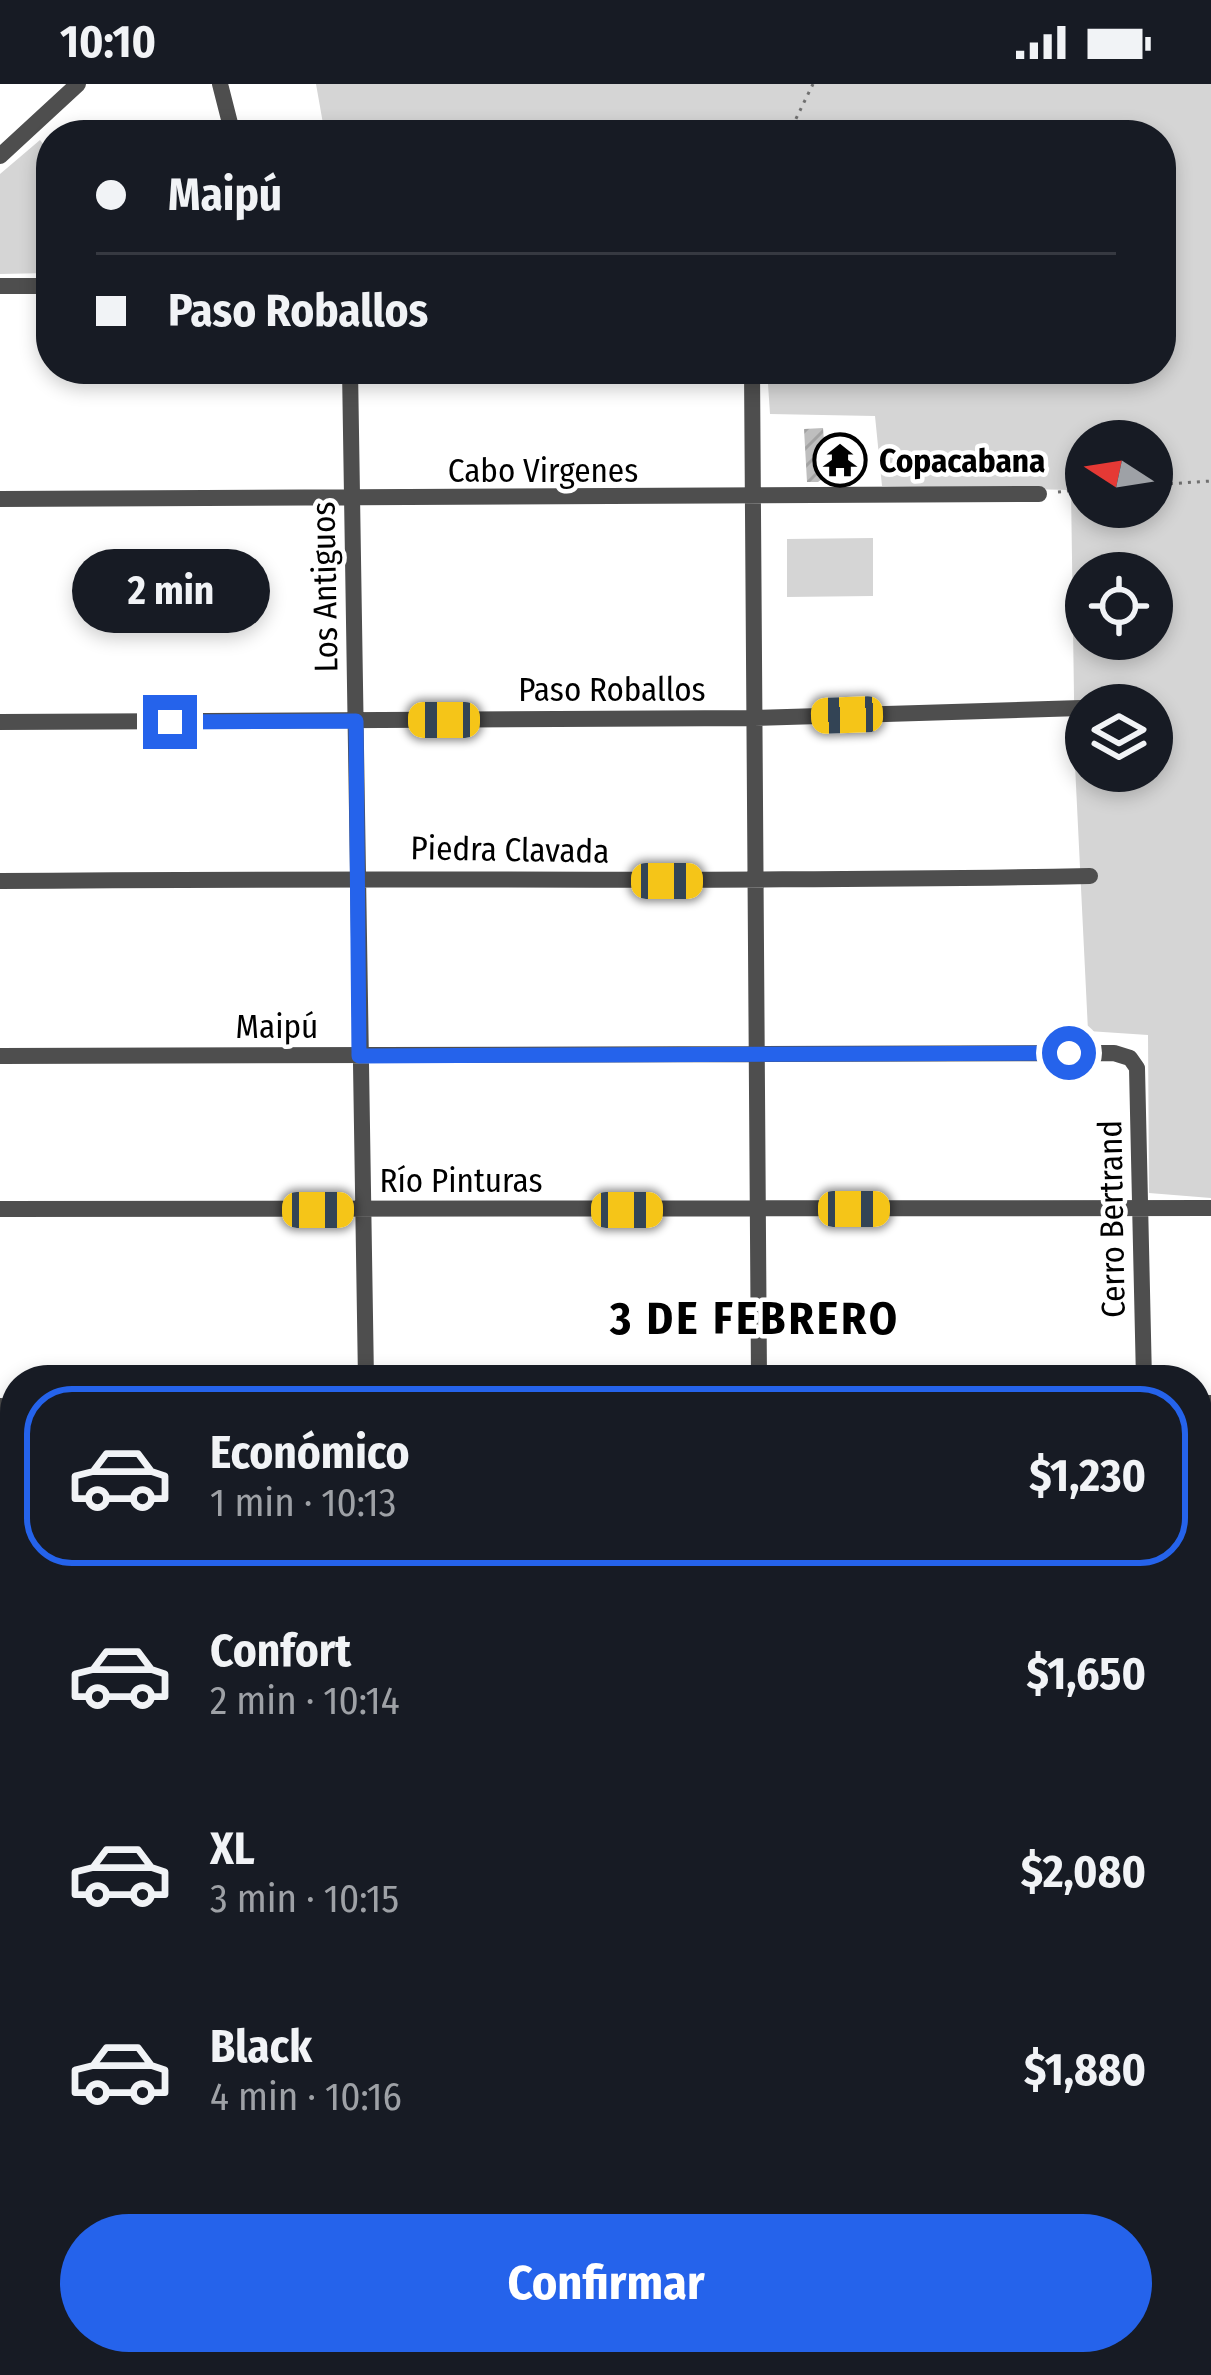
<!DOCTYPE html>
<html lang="es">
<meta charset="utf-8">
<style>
body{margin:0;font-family:"Fira Sans Condensed",sans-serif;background:#242831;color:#f1f3f6;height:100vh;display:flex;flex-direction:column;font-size:45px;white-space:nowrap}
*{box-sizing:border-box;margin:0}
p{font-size:39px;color:#9ea1a6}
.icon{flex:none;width:66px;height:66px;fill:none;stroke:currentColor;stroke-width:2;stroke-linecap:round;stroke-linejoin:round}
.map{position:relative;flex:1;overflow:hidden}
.drawer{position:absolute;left:0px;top:1281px;width:1212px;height:1011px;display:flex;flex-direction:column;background:#171b24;border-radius:48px 48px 0 0;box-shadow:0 6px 18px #0003}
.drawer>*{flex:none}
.banner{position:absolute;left:36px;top:36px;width:1140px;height:264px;border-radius:48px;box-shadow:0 6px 18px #0003;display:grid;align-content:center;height:264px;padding:0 60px;background:#171b24}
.needle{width:78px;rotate:282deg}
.fabs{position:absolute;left:1065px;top:336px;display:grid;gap:24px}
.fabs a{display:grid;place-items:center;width:108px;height:108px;border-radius:50%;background:#171b24;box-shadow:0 6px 18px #0003;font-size:60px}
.end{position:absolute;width:54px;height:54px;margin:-27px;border:15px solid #2563eb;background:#fff;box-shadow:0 0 0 6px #fff}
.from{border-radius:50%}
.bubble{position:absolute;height:84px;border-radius:42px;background:#171b24;box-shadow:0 6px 18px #0003;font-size:39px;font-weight:700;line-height:84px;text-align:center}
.car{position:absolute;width:36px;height:72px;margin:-36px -18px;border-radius:15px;box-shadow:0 0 9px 3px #0007;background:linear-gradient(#f5c518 24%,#345 0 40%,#f5c518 0 76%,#345 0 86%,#f5c518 0)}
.banner b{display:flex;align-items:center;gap:42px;height:114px;font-size:45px}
.banner b+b{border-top:3px solid #363941}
.banner i{width:30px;height:30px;background:#f1f3f6}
ul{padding:21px 0 0;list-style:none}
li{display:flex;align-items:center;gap:36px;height:180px;margin:0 24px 18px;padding:0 36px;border:6px solid transparent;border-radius:48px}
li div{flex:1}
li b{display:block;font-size:45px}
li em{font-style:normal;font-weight:700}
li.selected{border-color:#2563eb}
li>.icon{width:108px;height:108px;stroke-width:1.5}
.action{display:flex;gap:24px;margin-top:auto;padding:24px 60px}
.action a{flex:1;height:138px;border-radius:72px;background:#2563eb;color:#fff;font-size:48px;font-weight:700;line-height:138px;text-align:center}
.status{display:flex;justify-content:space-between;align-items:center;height:84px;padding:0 60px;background:#171b24;direction:ltr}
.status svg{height:33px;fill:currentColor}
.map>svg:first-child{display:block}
.green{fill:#d5d5d5;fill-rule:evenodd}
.building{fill:url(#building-hatch)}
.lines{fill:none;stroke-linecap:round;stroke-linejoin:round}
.primary-casing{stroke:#dbdbdb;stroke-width:32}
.path{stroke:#707070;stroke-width:3;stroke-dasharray:3 6;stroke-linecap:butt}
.street{stroke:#4e4e4e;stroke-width:16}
.primary{stroke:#000;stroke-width:27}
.route{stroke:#2563eb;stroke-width:15}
.labels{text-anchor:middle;stroke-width:9;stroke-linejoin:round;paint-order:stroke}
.poi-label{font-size:33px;font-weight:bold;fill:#000;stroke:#fff;text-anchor:start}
.street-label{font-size:33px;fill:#000;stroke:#fff}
.district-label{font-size:45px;font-weight:bold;letter-spacing:3px;fill:#000;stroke:#fff}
</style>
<div class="status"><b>10:10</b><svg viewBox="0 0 49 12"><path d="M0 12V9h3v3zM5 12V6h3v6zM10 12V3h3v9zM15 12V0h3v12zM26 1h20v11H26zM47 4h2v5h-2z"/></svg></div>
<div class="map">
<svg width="1211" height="2291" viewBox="0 0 1211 2291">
<defs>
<pattern id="building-hatch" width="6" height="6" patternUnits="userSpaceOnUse" patternTransform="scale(3)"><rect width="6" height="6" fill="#bebebe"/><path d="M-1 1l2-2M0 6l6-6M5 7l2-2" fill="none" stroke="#a2a2a2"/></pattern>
</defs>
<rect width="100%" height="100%" fill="#fff"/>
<path class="green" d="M316,0H1211V1114L1149,1109L1148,951L1088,947L1075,681L1071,406L882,402L875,332L770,330L767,285H1161V51H325ZM1086,357H1152V423H1086ZM1086,489H1152V555H1086ZM1086,621H1152V687H1086Z
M40,56L51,70V189L0,190V90Z
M873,454V512L787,513V455Z
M289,2277H396L425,2291H315Z"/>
<path class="building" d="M823,344L824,357L859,355V386H834L818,398H807L804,345Z
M15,1694V1799L0,1787V1728Z
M0,1876L15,1883L0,1928Z"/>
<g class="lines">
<g class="primary-casing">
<path id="primary" d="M0,2119L15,2127
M0,2143L15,2150
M265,2277L291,2291"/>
</g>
<path class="path" d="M788,51L813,0
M1152,401L1211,397
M1058,408L1086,405"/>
<path class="street" d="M220,0L233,51
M0,72L78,0
M0,202H51
M350,285L366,1296
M752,285L759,1296
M0,415L1039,410
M0,638L754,634L1081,624
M0,797C364,793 727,799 1090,792
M0,972L1114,969L1130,974L1137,984L1144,1296
M0,1125L1211,1124
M1197,1319H1211
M0,1322L15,1324
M0,1437L15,1444
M1197,1546L1211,1549
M0,1643L15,1650
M1197,1928L1211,1932
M0,2077L15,2084
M0,2215L15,2222
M1197,2229L1211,2170
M1197,2264L1211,2277
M113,2277L140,2291
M177,2277L203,2291
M433,2277L466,2291L473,2277
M700,2291L706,2277
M922,2291L930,2277"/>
<use href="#primary" class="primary"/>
</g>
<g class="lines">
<path class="route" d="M170,638L356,637L359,972L1069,969"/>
</g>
<defs>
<g id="temple-ring" transform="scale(2.7)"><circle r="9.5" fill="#fff" stroke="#000" stroke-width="1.5"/><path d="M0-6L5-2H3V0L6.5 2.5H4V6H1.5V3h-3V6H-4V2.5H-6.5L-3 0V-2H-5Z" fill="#000"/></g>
</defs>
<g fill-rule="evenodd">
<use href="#temple-ring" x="840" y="376"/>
</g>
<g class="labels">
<g class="poi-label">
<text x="879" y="388">Copacabana</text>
</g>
<g class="street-label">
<text x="543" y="398">Cabo Virgenes</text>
<text transform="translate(324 503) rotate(-91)" y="12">Los Antiguos</text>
<text x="612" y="617">Paso Roballos</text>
<text transform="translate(510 765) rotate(1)" y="12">Piedra Clavada</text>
<text x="277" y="954">Maipú</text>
<text x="461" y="1108">Río Pinturas</text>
<text transform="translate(1111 1135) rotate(-91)" y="12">Cerro Bertrand</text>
</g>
<g class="district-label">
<text x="755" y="1250">3 DE FEBRERO</text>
</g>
</g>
</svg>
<div class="fabs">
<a><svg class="needle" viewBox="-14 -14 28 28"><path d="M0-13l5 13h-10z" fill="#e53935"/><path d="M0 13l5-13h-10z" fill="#9ea1a6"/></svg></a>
<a><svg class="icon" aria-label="locate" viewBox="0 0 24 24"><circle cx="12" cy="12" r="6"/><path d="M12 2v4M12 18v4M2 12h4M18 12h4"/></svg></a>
<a><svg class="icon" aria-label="layers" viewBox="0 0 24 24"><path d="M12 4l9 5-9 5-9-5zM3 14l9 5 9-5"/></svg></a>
</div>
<i class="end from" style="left:1069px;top:969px"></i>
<i class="end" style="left:170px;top:638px"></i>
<div class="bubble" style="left:72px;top:465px;width:198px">2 min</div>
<i class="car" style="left:847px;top:631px;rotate:268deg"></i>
<i class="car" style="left:444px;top:636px;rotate:270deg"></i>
<i class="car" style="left:667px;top:797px;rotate:90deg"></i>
<i class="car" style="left:854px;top:1125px;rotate:90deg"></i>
<i class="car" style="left:318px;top:1126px;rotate:90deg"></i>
<i class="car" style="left:627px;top:1126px;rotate:90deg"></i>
<div class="banner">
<b><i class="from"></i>Maipú</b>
<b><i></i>Paso Roballos</b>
</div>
<section class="drawer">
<ul>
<li class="selected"><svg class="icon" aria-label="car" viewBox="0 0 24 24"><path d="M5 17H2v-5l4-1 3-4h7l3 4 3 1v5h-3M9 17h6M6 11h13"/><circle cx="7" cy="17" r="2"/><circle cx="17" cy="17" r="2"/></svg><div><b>Económico</b><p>1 min · 10:13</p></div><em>$1,230</em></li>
<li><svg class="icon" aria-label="car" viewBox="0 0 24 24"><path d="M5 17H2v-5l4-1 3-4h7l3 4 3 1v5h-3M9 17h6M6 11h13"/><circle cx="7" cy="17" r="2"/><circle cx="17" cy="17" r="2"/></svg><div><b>Confort</b><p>2 min · 10:14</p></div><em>$1,650</em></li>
<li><svg class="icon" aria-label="car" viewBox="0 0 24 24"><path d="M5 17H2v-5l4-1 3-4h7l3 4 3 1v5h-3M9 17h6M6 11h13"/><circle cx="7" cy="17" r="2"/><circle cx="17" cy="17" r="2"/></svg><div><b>XL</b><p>3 min · 10:15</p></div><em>$2,080</em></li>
<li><svg class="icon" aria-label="car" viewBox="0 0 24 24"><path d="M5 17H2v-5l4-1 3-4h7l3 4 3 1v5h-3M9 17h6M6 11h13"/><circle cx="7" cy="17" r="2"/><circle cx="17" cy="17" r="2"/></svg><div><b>Black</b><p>4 min · 10:16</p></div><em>$1,880</em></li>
</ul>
<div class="action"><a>Confirmar</a></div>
</section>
</div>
